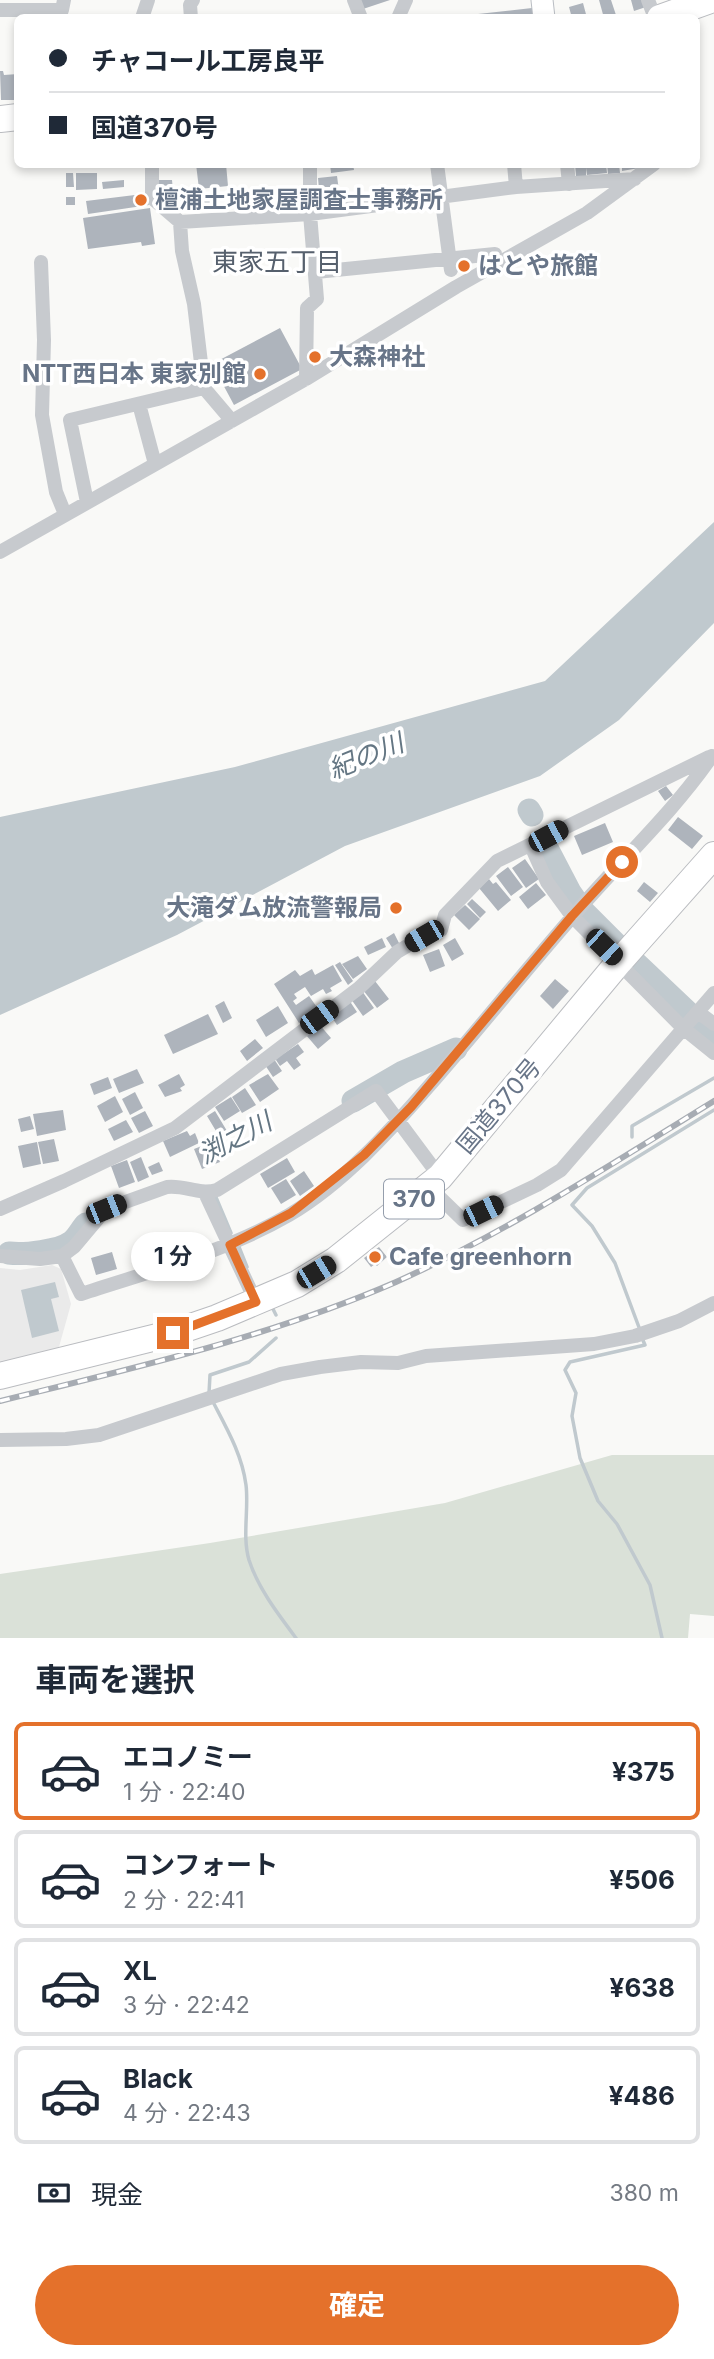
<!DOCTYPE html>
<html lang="ja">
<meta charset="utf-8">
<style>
body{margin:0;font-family:Inter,"Noto Sans JP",sans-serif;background:#f2f2f3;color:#1f2937;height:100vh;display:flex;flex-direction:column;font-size:26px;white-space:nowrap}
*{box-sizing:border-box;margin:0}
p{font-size:23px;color:#747a83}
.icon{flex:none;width:38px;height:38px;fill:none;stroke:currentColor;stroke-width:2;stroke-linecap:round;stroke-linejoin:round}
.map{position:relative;height:1638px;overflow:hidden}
.details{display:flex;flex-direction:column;background:#fff;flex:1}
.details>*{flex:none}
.banner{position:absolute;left:14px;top:14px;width:686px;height:154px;border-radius:10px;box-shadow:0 4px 10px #0003;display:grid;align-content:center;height:154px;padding:0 35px;background:#fff}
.end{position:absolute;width:32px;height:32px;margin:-16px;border:9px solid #e4712b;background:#fff;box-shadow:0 0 0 4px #fff}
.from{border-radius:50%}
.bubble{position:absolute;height:49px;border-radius:24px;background:#fff;box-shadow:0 4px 10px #0003;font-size:23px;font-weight:700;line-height:49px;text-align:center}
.car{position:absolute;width:21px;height:42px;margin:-21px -10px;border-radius:9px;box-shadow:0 0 5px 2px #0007;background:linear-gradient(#222 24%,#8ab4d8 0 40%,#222 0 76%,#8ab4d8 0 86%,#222 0)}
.banner b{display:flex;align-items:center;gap:24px;height:66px;font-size:26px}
.banner b+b{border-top:2px solid #e0e1e3}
.banner i{width:18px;height:18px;background:#1f2937}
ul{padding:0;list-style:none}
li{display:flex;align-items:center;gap:21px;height:98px;margin:0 14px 10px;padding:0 21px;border:4px solid #e0e1e3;border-radius:10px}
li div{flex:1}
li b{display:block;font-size:26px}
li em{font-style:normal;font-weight:700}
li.current{border-color:#e4712b}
li>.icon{width:63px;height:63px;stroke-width:1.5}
h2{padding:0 35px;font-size:32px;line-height:84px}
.pay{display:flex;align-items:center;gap:18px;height:77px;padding:0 35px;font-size:26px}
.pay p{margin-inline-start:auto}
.button{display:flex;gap:14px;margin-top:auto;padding:14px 35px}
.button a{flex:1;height:80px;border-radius:42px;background:#e4712b;color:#fff;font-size:28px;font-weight:700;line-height:80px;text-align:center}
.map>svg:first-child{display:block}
.built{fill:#eaeaea}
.green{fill:#dae1d8}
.water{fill:#c0c9ce}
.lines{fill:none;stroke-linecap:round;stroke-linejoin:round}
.stream{stroke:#c0c9ce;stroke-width:3.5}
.river{stroke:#c0c9ce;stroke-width:23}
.building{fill:#aeb4bc}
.secondary-casing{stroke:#b9bdc3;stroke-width:23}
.highway-casing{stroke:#babcc0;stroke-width:28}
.street{stroke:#c7cace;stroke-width:14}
.secondary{stroke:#fff;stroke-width:21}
.highway{stroke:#fff;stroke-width:26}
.rail-casing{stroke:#a7acb3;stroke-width:6}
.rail{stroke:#fff;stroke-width:3.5;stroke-dasharray:10;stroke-linecap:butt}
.route{stroke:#e4712b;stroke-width:9}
.poi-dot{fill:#e4712b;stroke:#fff;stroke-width:2.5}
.labels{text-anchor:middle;stroke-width:7;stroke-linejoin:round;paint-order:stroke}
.shield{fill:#fff;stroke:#959eac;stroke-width:2}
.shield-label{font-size:23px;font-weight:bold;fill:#687588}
.poi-label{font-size:24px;font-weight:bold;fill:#687588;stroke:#fff;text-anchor:start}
.street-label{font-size:24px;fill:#687588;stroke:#fff}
.neighbourhood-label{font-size:26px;fill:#56606d;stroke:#fff}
.water-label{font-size:26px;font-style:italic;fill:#647683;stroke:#fff}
</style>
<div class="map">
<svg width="714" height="1638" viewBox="0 0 714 1638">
<rect width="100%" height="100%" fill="#f9f9f7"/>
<path class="built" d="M52,1265L61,1269L71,1304L57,1354L0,1370V1268L20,1270Z"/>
<path class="green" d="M612,1455H714V1616L690,1614L688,1638H0V1574L210,1543L445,1503Z"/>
<path class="water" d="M714,522V623L619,720L540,776L345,846L177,935L0,1015V817L235,767L545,681Z
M55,1282L59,1297L51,1299L59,1331L32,1338L21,1290Z"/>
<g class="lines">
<path class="stream" d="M632,1137V1126L714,1078
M215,1195L231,1233
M239,1247L247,1267
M273,1309L276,1315
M640,1330L615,1263L592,1226L572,1205L587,1188L714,1110
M642,1338L645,1345L570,1362L565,1370L576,1393L572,1416L580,1458L598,1501L617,1524L650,1585L662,1638
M209,1393L210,1375L249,1362L276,1338
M212,1400C226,1427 242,1454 246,1485C249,1509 242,1536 249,1560C258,1588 278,1614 296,1638"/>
<path class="river" d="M529,810L532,815
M546,846L570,892L584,912L617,945
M637,964L714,1037
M353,1101L403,1072L456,1049
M9,1253C23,1255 60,1251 71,1242C77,1238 81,1229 86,1224"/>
</g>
<path class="building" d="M360,0H390L363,9Z
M599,0H611L616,15L604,18Z
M631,0H644L646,7L634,11Z
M583,3L587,18H572L569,7Z
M532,8L533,18H478V14Z
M0,71H3L4,75L18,74V100H1Z
M196,164H226L228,186L199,189Z
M330,164H353L354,170L331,173Z
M575,164H606L607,173L587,175L586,168V176H576Z
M607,164H619L620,173L608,174Z
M622,164H637L639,168L622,171Z
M66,173H73L74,187H66Z
M76,173H97V189L76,190Z
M337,176L340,198L320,200L318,178Z
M124,180V187L103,189L102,182Z
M158,180H172L173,191H158Z
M195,192L196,206L177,207V204L168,205V193Z
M143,194L149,205L88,214L86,201Z
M66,197H75V205H66Z
M213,198L214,208L201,209L200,199Z
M150,208L155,244L142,246L141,242L88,249L83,218Z
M280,328L302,369L234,405L212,364Z
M666,786L673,795L665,801L658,791Z
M678,817L703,836L692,849L668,830Z
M605,823L613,842L582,855L574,836Z
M525,859L539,879L526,888L512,868Z
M508,867L523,887L511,896L496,876Z
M489,879L493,884L496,882L511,900L498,911L479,888Z
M644,882L658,893L650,902L637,891Z
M536,883L546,895L528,909L519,897Z
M472,899L486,912L480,918L467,904Z
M465,905L480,919L469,930L454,915Z
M394,933L400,945L393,949L386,938Z
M382,938L386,947L368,955L364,947Z
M455,938L464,954L452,961L443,945Z
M439,949L445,966L430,972L423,955Z
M358,956L367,969L353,979L342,964Z
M340,962L353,981L348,985L335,965Z
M333,965L342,981L330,988L332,991L326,994L323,989L311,996L305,987L294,994L297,998L293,1001L296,1005L309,996L319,1010L299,1023L274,984L295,970L300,976L312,969L315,975Z
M555,979L569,991L553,1009L540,996Z
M375,981L389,999L377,1008L363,990Z
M362,991L374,1008L363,1016L351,999Z
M349,1000L357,1012L337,1025L329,1013Z
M224,1001L232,1018L223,1023L215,1006Z
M278,1006L288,1023L266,1037L256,1020Z
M208,1014L218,1034L173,1054L164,1035Z
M319,1024L331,1038L318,1049L306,1035Z
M255,1039L263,1048L247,1061L240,1051Z
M298,1044L304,1052L296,1058L301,1065L294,1070L287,1061L280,1066L274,1057L281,1052L283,1054Z
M274,1059L282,1071L273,1077L265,1065Z
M137,1069L144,1083L119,1093L113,1079Z
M179,1074L185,1085L180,1088L182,1091L165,1097L158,1085Z
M268,1074L279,1089L260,1102L249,1085Z
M108,1077L112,1088L94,1095L90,1084Z
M245,1088L256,1105L242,1113L232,1097Z
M135,1092L143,1108L130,1115L122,1099Z
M115,1096L123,1112L105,1122L97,1106Z
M231,1097L240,1111L224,1121L215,1107Z
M63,1110L66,1130L37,1136L33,1114Z
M145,1111L153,1126L139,1133L131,1118Z
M215,1111L227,1131L219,1136L207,1116Z
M30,1116L34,1129L21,1132L18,1119Z
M126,1120L133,1132L114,1141L108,1129Z
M187,1131L190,1136L195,1133L199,1143L170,1157L163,1141Z
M54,1139L59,1161L43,1164L38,1142Z
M37,1142L41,1164L23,1168L18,1146Z
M212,1142L220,1162L202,1169L194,1149Z
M141,1157L149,1177L138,1182L130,1162Z
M287,1158L295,1172L268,1188L260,1174Z
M127,1160L135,1182L119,1188L111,1166Z
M159,1162L163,1171L152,1175L148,1167Z
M304,1171L314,1186L300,1196L290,1181Z
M286,1179L296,1195L281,1204L271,1188Z
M379,1247L387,1257L377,1266L375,1264L371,1267L364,1258Z
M112,1252L117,1269L96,1275L91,1258Z"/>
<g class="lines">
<g class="secondary-casing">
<path id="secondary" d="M542,0L544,18"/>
</g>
<g class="highway-casing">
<path id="highway" d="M660,18L710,0
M0,119L18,117
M0,1376L173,1333L217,1318L297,1284L336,1260L440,1177L619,962L714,855"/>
</g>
<path class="street" d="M354,0L361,18
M648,0L655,18
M0,10H62L64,0
M142,18L148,0
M191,18L190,5L193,0
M398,18L406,0
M152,164V198L180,222L310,214L516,187L635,179
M437,164L451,270
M514,164L516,187
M567,164L569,184
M180,222L182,251L194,304L204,388
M41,262L44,340L42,415L56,492L65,514
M316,272L495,254
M306,379L307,308L317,299L310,214V164
M139,404L155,464
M87,502L70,420L204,388L232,421
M0,552L306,379L456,287L587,213L654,164
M531,846L547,882L572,916L683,1028L714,1053
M698,1012L714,1024
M429,1187L463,1220L537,1185L561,1170L714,993
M205,1193L256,1302
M0,1209L64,1181L175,1128L359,988L397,952L424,936L441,930L445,915L497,861L709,757
M0,1256L40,1259L62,1256L74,1247L106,1209L167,1187C187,1185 197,1195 217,1190L376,1091L440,1177
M62,1256L81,1294C151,1271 225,1252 289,1215C343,1183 388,1133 429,1086C478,1030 524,972 573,916C619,862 672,814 712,756
M0,1440L66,1439L99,1435L281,1374L320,1367L361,1362L398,1363L426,1356L594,1344L635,1336L679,1321L714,1303"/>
<use href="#secondary" class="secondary"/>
<use href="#highway" class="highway"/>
<g class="rail-casing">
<path id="rail" d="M0,1401C133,1368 270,1337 396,1282C507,1232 610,1165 714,1101"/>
</g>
<use href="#rail" class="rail"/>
</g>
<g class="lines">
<path class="route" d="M173,1333L256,1302L230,1245L291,1213L364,1155L411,1107L572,916L622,862"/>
</g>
<g class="poi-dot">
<circle cx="141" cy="200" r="7"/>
<circle cx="464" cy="266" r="7"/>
<circle cx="315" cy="357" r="7"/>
<circle cx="260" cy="374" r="7"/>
<circle cx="396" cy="908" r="7"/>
<circle cx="375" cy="1257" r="7"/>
</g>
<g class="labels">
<rect class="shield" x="384" y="1179.5" width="60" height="39" rx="5"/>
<g class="shield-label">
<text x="414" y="1207">370</text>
</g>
<g class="poi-label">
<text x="155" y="208">檀浦土地家屋調査士事務所</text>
<text x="478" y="274">はとや旅館</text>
<text x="329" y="365">大森神社</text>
<text x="246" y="382" text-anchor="end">NTT西日本 東家別館</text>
<text x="382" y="916" text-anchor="end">大滝ダム放流警報局</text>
<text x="389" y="1265">Cafe greenhorn</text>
</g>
<g class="street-label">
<text transform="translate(499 1106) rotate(-50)" y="8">国道370号</text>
</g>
<g class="neighbourhood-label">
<text x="277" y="271">東家五丁目</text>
</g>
<g class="water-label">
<text transform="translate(366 756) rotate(-22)" y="9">紀の川</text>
<text transform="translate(235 1138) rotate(-28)" y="9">渕之川</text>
</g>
</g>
</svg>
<i class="end from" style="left:622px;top:862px"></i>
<i class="end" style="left:173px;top:1333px"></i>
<div class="bubble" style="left:131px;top:1232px;width:84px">1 分</div>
<i class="car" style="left:548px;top:836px;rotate:62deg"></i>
<i class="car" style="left:424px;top:936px;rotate:240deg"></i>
<i class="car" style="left:604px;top:947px;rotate:134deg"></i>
<i class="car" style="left:319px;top:1017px;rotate:54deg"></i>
<i class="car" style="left:106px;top:1209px;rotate:68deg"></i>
<i class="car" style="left:483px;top:1211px;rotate:64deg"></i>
<i class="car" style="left:316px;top:1272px;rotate:59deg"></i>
<div class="banner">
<b><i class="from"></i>チャコール工房良平</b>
<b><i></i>国道370号</b>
</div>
</div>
<section class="details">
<h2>車両を選択</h2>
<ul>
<li class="current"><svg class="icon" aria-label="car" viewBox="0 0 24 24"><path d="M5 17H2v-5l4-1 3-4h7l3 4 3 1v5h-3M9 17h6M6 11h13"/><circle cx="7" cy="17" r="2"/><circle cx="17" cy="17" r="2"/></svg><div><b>エコノミー</b><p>1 分 · 22:40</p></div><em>¥375</em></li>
<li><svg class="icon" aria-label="car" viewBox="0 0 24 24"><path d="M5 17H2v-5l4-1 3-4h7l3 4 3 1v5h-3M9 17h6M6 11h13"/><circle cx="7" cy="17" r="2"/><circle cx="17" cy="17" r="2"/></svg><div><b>コンフォート</b><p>2 分 · 22:41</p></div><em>¥506</em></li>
<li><svg class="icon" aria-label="car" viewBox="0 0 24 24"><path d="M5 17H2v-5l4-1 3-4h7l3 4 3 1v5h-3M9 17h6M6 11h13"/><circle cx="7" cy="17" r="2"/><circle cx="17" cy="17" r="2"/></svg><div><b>XL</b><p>3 分 · 22:42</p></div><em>¥638</em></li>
<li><svg class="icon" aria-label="car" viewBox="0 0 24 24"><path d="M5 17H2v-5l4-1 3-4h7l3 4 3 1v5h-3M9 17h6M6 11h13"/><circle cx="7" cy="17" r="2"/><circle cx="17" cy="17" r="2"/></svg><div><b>Black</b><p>4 分 · 22:43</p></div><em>¥486</em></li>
</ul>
<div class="pay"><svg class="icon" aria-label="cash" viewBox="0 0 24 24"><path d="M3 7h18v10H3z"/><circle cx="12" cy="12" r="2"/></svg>現金<p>380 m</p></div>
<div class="button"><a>確定</a></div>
</section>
